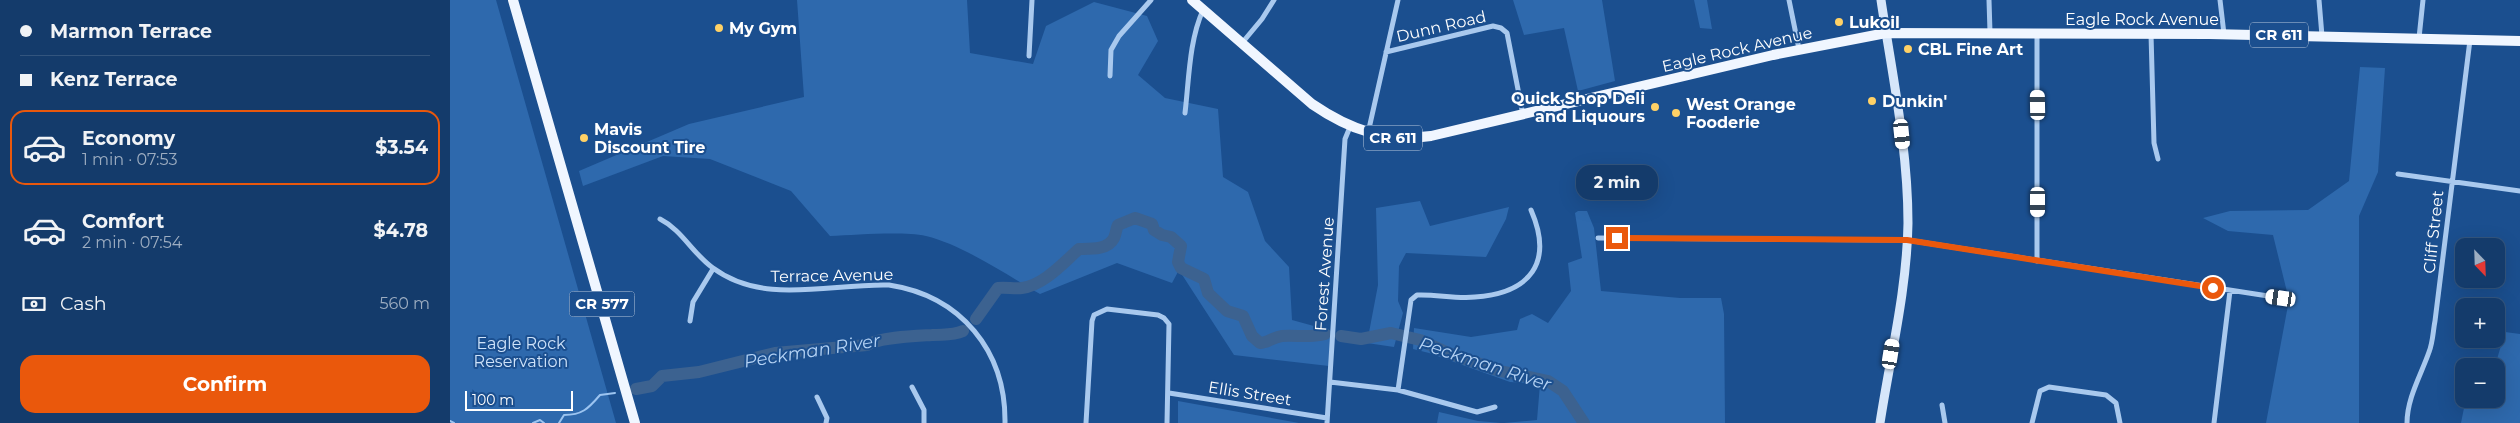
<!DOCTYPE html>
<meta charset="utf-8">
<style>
body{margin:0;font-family:Montserrat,sans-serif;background:#214673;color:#f1f3f6;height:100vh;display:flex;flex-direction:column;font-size:19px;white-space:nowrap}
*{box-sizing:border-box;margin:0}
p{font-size:16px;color:#9dadc1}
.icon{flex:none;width:28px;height:28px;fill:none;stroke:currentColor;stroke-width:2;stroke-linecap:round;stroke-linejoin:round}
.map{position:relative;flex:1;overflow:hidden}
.panel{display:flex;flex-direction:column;background:#143b6b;width:450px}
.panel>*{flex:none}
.banner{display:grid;align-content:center;height:110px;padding:0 20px;background:#143b6b}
.needle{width:32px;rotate:157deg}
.controls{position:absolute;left:2005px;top:238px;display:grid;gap:10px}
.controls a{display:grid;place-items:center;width:50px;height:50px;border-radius:10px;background:#143b6b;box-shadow:0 5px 20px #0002,0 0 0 1px #33557e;font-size:25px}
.scale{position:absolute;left:15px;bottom:12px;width:108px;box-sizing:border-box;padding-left:5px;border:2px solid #fff;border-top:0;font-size:14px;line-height:18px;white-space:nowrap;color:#fff;-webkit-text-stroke:4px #1b4f8f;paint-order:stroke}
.end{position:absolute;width:22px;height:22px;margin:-11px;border:6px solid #ea580c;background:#fff;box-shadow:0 0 0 2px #fff}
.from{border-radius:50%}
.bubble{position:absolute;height:35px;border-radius:15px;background:#143b6b;box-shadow:0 5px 20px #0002,0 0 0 1px #33557e;font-size:16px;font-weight:700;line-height:35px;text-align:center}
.car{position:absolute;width:15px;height:30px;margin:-15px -8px;border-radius:6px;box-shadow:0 0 4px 1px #0007;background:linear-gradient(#fff 24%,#345 0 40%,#fff 0 76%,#345 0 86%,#fff 0)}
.banner b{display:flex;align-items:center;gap:18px;height:48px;font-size:19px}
.banner b+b{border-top:1px solid #33557e}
.banner i{width:12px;height:12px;background:#f1f3f6}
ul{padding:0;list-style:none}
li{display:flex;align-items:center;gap:15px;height:75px;margin:0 10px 8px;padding:0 10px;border:2px solid transparent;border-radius:15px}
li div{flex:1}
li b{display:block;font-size:19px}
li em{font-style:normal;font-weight:700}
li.selected{border-color:#ea580c}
li>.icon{width:45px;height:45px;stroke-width:1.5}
.pay{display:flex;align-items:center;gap:12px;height:55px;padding:0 20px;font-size:19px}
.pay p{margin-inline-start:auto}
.button{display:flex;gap:10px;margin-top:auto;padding:10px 20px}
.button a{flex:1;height:58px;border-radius:15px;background:#ea580c;color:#fff;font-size:20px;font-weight:700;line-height:58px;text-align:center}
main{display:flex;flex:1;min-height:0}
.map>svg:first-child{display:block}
.green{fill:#2e69ad}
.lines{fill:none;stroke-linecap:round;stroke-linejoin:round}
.stream{stroke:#9cc4f0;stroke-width:2}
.river{stroke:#3c6290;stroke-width:12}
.minor{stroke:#a9c9ee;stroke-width:5}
.secondary{stroke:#d6e6fa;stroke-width:9}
.primary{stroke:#f0f6ff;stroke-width:10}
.route{stroke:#ea580c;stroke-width:6}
.poi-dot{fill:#ffd166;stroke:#1b4f8f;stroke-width:2}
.labels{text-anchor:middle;stroke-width:4;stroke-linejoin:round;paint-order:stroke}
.shield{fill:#1b4f8f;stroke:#bbcadd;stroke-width:1}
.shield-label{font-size:15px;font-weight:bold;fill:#fff}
.street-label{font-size:16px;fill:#fff;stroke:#1b4f8f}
.poi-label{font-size:16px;font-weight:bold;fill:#fff;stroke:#1b4f8f;text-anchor:start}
.park-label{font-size:16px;fill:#cfe3fa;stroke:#1b4f8f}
.water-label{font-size:18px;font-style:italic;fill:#b5d3f5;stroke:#1b4f8f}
</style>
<main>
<section class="panel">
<div class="banner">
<b><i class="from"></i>Marmon Terrace</b>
<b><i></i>Kenz Terrace</b>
</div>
<ul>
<li class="selected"><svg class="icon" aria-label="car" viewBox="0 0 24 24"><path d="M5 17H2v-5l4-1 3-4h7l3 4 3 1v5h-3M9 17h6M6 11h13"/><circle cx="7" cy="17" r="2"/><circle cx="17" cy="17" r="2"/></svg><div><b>Economy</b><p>1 min · 07:53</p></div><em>$3.54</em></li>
<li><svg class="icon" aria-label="car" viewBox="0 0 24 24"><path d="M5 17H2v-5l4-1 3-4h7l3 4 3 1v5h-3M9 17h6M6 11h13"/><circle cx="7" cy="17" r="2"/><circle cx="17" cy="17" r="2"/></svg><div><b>Comfort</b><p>2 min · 07:54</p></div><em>$4.78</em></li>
</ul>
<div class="pay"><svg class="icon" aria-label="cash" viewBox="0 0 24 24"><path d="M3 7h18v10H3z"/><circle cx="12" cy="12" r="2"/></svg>Cash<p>560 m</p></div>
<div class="button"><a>Confirm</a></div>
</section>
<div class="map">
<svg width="2070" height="423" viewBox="0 0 2070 423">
<rect width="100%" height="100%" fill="#1b4f8f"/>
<path class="green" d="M0,0H46L166,423H0Z
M347,0H517L520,53L583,64L596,26L644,2L697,16L708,41L688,75L715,98L768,109L773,177L798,192L815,241L839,267L842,320L882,331L879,366L784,355L729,270L722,283L667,263L590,294C557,275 513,245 476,236C452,231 406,235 380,236L341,191L260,159L213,156L133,186L129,171L239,124L354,97Z
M1063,0H1152L1165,81L1128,91L1114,28L1074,35Z
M1244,0H1257L1262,29L1250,28Z
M1910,67L1935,68L1928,172L1909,216V423H1816L1839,300L1823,235L1778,231L1753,218L1780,211L1858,210L1899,181Z
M970,201L980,226L1059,207L1056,219L1036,257L956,253L949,266L948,301L953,313L944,347L917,343L928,285L926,208Z
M1128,211H1137L1144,228L1151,291L1230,298H1271L1274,314L1275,423H1054L1087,420L1090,384L1060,382L979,353L963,349L964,328L1021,337L1067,330L1070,319L1082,314L1098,323L1121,291L1118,263L1132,258L1125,213Z
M2055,332L2070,334V423H2011L2015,403L2034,405L2036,399H2046L2045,366Z
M728,401L849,423H728Z
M989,412L1028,421L1051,423H987Z"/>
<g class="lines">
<path class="stream" d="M0,421L4,423
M83,423L90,420L94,423
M109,423L114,415C132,415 138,409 150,395L165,393"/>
<path class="river" d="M526,319L548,288C556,287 564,289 572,288C594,285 613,263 629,249C641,249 658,250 664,238C666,234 666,229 668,225L685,218L702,224L704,230L712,235L721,237L731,246L728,262L731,268L754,279L758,293L777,311L793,316L802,336L810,343C818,343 823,337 832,336C847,335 860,338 875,334
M891,336L911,339L941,333L970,340L998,353L1050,371L1098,381L1113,391L1134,423
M186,389L202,386L212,376L249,372L325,353L417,345C431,337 465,336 482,335C494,334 502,336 513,331"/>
<path class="minor" d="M1339,0L1349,49
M1539,0L1540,32
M1770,0L1774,34
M1869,0L1872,36
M1587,33V261
M1701,34L1704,143L1708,159
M1969,38L1973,0
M792,43L812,19L824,0
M936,52L1043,26L1051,28L1057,33L1073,115
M579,56L582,0
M660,76L661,50L669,36L701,0
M735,113C739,80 739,41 753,10
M918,133L948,0
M1948,174L2070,191
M210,219C232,230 243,254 263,268C314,306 381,283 439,285C511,296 556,351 555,423
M1148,238L1457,240L1831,298
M240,321L243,302L263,269
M880,382L948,390L1027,412L1045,407
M462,387L474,410V423
M948,390L961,300L967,295C986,294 1005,299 1025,297C1080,293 1104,263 1081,210
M719,393L877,418
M367,397L377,418L376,423
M1492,405L1495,423
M636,423L642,321L644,315L657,309L708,315L714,318L719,324L717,423
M877,423L895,139L900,127
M1582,423L1590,391L1599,387L1656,395L1666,403L1670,423
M1764,423L1780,291
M1957,423C1957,398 1971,375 1979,352C1983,342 1983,331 1985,321L2020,40"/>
<path class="secondary" d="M1430,423C1440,358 1457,290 1458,223C1458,148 1442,74 1431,0"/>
<path class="primary" d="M63,0L185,423
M742,0L862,104C900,130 935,142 981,136L1323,55L1436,33L1759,34L2070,41"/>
</g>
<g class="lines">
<path class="route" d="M1167,238L1457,240L1763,288"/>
</g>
<g class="poi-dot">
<circle cx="1389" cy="22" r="5"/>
<circle cx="269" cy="28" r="5"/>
<circle cx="1458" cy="49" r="5"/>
<circle cx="1422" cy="101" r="5"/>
<circle cx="1205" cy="107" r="5"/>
<circle cx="1226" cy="113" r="5"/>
<circle cx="134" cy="138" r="5"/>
</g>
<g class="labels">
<g class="shield">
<rect x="1800" y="22.5" width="58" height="25" rx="4"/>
<rect x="914" y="125.5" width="58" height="25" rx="4"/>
<rect x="119.5" y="291.5" width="65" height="25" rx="4"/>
</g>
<g class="shield-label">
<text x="1829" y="40">CR 611</text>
<text x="943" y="143">CR 611</text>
<text x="152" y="309">CR 577</text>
</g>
<g class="street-label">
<text x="1692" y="25">Eagle Rock Avenue</text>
<text transform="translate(991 26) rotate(-13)" y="6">Dunn Road</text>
<text transform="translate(1287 49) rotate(-13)" y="6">Eagle Rock Avenue</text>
<text transform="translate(1983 232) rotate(-84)" y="6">Cliff Street</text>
<text transform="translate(874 274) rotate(-86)" y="6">Forest Avenue</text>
<text transform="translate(382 275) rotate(-1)" y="6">Terrace Avenue</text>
<text transform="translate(800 393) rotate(9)" y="6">Ellis Street</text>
</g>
<g class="poi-label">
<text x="1399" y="28">Lukoil</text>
<text x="279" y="34">My Gym</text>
<text x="1468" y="55">CBL Fine Art</text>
<text x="1195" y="104" text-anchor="end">Quick Shop Deli<tspan x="1195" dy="18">and Liquours</tspan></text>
<text x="1432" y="107">Dunkin'</text>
<text x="1236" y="110">West Orange<tspan x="1236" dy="18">Fooderie</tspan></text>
<text x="144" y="135">Mavis<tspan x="144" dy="18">Discount Tire</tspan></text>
</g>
<g class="park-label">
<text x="71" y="349">Eagle Rock<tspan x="71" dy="18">Reservation</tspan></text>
</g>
<g class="water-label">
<text transform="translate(362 351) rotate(-9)" y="6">Peckman River</text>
<text transform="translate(1035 364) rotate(18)" y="6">Peckman River</text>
</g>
</g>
</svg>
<div class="controls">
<a><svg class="needle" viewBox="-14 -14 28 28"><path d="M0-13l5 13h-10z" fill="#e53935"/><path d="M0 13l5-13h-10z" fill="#9dadc1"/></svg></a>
<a>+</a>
<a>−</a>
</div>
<div class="scale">100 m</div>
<i class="end from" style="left:1763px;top:288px"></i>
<i class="end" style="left:1167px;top:238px"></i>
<div class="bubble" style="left:1126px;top:165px;width:82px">2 min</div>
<i class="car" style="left:1588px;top:105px;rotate:359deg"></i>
<i class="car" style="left:1452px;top:134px;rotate:174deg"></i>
<i class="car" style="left:1588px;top:202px;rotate:180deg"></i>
<i class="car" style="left:1831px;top:298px;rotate:278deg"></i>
<i class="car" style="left:1441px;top:354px;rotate:9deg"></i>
</div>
</main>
